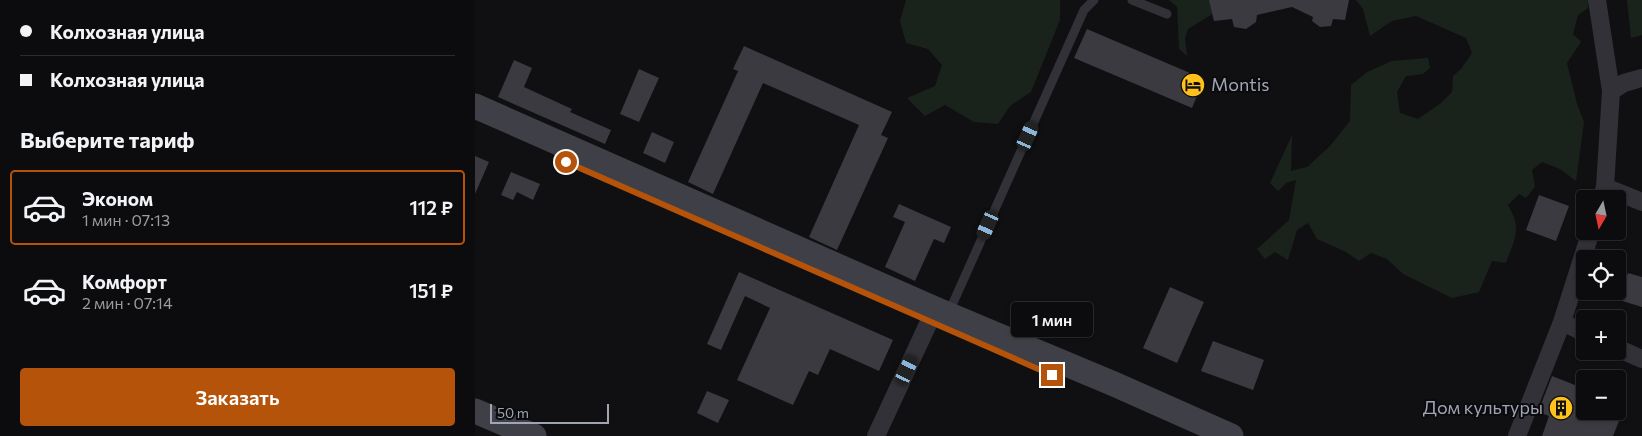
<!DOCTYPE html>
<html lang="ru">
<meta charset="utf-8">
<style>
body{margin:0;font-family:Commissioner,sans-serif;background:#151517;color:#f1f3f6;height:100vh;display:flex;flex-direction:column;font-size:19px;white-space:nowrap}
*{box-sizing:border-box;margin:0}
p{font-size:16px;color:#9a9b9e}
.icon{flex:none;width:28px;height:28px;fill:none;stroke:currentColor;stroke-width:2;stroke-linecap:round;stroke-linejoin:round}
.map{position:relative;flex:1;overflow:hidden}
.panel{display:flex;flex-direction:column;background:#0c0c0e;width:475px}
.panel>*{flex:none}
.banner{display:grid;align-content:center;height:110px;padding:0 20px;background:#0c0c0e}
.needle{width:32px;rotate:189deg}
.fabs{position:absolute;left:1101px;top:190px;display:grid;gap:10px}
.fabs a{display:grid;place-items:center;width:50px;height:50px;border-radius:5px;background:#0c0c0e;box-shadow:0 1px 4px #0004,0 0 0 1px #2c2c2e;font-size:25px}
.scale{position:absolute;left:15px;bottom:12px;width:119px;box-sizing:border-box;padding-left:5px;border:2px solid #a0a5b4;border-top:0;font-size:14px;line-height:18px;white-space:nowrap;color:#a0a5b4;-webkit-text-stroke:4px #0b0b0d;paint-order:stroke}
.end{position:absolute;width:22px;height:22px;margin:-11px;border:6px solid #b45309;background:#fff;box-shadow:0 0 0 2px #fff}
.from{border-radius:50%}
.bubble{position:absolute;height:35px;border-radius:5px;background:#0c0c0e;box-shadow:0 1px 4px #0004,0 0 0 1px #2c2c2e;font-size:16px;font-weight:600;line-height:35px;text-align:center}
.car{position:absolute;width:15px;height:30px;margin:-15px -8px;border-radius:6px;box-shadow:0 0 4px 1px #0007;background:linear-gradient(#222 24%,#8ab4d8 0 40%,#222 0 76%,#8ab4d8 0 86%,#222 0)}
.banner b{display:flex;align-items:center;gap:18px;height:48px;font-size:19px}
.banner b+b{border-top:1px solid #2c2c2e}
.banner i{width:12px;height:12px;background:#f1f3f6}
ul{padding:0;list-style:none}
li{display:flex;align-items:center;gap:15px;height:75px;margin:0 10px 8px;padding:0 10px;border:2px solid transparent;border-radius:5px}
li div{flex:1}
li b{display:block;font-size:19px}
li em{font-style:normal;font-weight:600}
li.active{border-color:#b45309}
li>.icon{width:45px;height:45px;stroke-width:1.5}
h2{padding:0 20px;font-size:22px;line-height:60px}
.action{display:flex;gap:10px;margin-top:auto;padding:10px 20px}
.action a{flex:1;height:58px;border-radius:5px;background:#b45309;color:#fff;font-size:20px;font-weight:600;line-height:58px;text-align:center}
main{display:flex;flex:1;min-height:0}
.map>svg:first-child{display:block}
.green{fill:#1a221c}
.building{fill:#3a3a40}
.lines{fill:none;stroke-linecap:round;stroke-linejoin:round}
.lane{stroke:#313137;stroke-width:9}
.street{stroke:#313137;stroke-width:18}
.secondary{stroke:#3f4047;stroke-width:25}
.route{stroke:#b45309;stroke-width:6}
.labels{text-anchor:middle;stroke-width:4;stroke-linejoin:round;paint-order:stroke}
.poi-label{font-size:18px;fill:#a0a5b4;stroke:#0b0b0d;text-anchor:start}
</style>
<main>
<section class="panel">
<div class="banner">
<b><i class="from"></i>Колхозная улица</b>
<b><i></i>Колхозная улица</b>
</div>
<h2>Выберите тариф</h2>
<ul>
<li class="active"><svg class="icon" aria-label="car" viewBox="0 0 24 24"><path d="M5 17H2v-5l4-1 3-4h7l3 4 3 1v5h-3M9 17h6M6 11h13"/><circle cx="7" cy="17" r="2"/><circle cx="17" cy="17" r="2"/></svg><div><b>Эконом</b><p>1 мин · 07:13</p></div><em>112 ₽</em></li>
<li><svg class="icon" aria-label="car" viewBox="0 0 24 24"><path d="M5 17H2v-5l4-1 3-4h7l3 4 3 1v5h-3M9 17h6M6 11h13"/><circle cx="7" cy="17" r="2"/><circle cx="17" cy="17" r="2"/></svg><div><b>Комфорт</b><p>2 мин · 07:14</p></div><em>151 ₽</em></li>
</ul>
<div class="action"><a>Заказать</a></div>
</section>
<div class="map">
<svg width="1167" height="436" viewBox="0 0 1167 436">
<rect width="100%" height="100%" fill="#101012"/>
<path class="green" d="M431,0H585V20L556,92L535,106L523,124L499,122L470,105L450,116L432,98L460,86L467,65L453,49L431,43L425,21Z
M694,0H738L739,13L713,29L710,38L712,56L704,49L702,7Z
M881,0H1113V8L1103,15L1098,34L1106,42L1092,63L1102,104L1109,122L1101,181L1085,169L1067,162L1057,170L1060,187L1051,198L1044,194L1033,205C1047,229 1040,238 1031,263L1017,261L1004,292L977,298L928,274L912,259L896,253L884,261L871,252L842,239L833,223L822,230L813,260L800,252L790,259L782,249L814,220L821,180L811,183L803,191L795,183L817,135L816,171L832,167L854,147L875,121L876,85L892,72L917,61L953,58L955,68L948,74L931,76L922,92L925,113L943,119L966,103L977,92L978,76L986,69L997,53L991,38L941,16L917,21L895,36L888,9Z
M1152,0H1167V35L1156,38Z"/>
<path class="building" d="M734,0H874L870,20L858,19L856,26L845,27L837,21L838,17L817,7L782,15L781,22L771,29L759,27L757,19L739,21Z
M612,29L729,79L717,108L599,58Z
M269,46L417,112L406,135L413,138L362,250L334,237L384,125L288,83L238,194L213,182L263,71L258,69Z
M39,60L57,68L49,87L97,109L95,112L136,130L130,144L23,97Z
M164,69L184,78L164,122L145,114Z
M177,132L199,142L190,163L168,153Z
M0,156L14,162L0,194Z
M36,172L65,184L58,200L42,192L38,200L26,195Z
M1064,195L1094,206L1081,241L1051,230Z
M424,204L476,227L469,243L459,239L440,281L410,267L430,222L418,217Z
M264,272L418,340L404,371L355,349L343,375L334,371L318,405L262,380L295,308L270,296L246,350L232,344Z
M1153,273L1167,277V307L1144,300Z
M695,287L729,302L702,363L668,348Z
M738,341L789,360L778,390L726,371Z
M1077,376L1110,389V411H1148L1138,436H1067L1074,416L1063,412Z
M232,391L254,400L243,423L222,413Z"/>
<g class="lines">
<path class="lane" d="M657,0L692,14
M474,312L609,10L619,0"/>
<path class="street" d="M1122,0L1136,91L1130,187L1126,199
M1136,91L1149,83L1167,78
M1130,187L1167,202
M1087,322L1110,333
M1142,348L1167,359
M401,436L460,309
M1042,436L1087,322L1116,231"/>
<path class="secondary" d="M0,106L460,309L639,384L756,436
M0,411L59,436"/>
</g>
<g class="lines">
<path class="route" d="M91,162L577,375"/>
</g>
<defs>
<g id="hotel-disc" transform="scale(1.25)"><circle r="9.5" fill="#ffc11b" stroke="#0b0b0d"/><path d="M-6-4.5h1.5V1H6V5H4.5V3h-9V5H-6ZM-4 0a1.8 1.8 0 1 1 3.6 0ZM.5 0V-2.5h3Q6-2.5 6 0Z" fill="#111"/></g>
<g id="building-disc" transform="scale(1.25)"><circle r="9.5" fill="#ffc11b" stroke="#0b0b0d"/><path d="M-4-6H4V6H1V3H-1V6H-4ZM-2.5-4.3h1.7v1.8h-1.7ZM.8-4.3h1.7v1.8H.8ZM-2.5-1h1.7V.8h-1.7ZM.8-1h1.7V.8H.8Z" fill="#111"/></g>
</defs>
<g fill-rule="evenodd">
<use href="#hotel-disc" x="718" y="85"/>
<use href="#building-disc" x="1086" y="408"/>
</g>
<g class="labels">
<g class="poi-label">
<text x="736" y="91">Montis</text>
<text x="1068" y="414" text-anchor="end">Дом культуры</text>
</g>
</g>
</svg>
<div class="fabs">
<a><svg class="needle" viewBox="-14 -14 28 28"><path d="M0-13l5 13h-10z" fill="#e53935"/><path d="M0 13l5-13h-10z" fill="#9a9b9e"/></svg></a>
<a><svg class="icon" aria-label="locate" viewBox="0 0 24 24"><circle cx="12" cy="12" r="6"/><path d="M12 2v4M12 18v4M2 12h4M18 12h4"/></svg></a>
<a>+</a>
<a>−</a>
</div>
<div class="scale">50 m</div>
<i class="end from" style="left:91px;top:162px"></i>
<i class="end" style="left:577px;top:375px"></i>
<div class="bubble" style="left:536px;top:302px;width:82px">1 мин</div>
<i class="car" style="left:553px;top:136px;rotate:24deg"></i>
<i class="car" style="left:513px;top:225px;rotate:204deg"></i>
<i class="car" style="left:432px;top:370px;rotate:25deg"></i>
</div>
</main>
